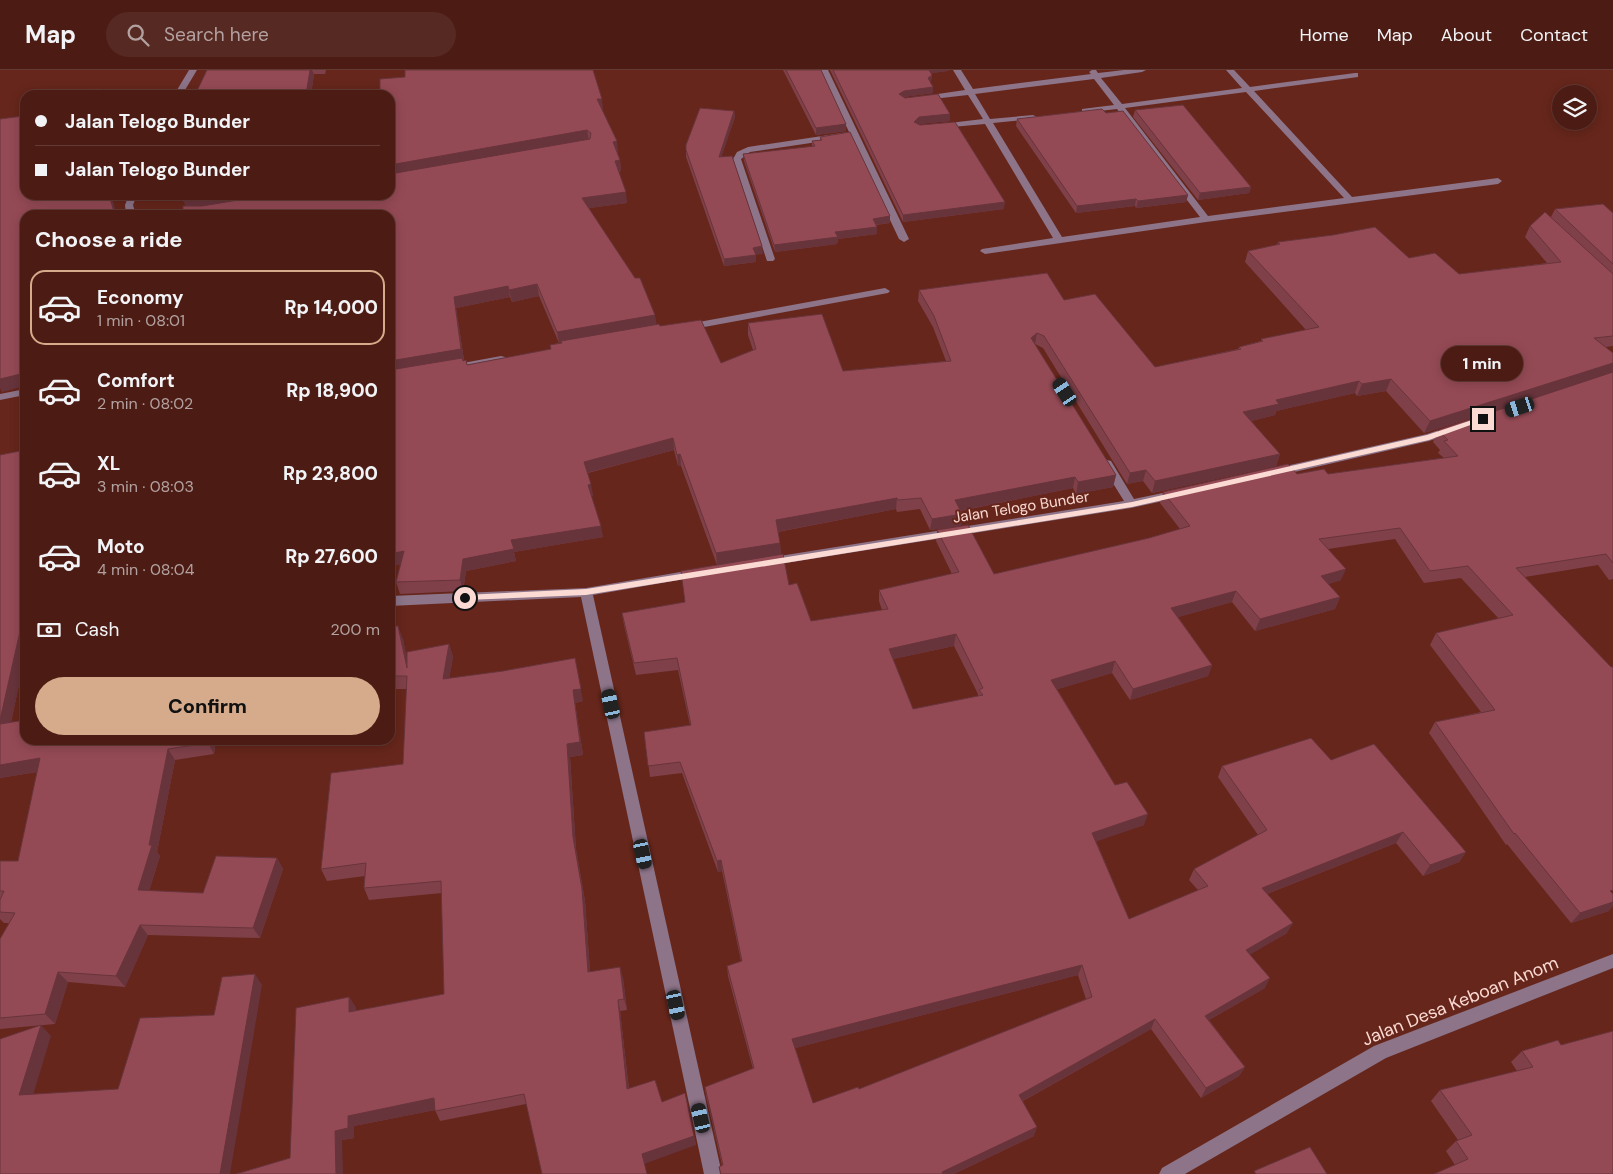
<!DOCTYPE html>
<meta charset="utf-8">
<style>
body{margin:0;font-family:"DM Sans",sans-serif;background:#562922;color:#f1f3f6;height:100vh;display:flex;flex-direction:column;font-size:19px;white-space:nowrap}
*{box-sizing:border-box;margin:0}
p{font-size:16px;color:#b2a1a0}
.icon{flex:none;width:28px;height:28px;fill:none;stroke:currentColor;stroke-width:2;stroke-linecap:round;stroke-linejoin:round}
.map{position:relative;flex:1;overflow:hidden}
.side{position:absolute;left:20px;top:140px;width:375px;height:535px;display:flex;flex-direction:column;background:#4c1c14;border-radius:15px;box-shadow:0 2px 12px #0003,0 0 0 1px #633a34}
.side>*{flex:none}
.guide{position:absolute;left:20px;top:20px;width:375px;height:110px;border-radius:15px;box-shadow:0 2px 12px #0003,0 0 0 1px #633a34;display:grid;align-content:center;height:110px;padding:0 15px;background:#4c1c14}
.tools{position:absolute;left:1552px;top:15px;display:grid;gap:10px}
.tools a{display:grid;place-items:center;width:45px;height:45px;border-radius:50%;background:#4c1c14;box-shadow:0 2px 12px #0003,0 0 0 1px #633a34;font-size:25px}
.end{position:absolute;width:22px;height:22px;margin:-11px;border:6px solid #fbdad3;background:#111;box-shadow:0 0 0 2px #111}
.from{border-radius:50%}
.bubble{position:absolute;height:35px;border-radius:18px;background:#4c1c14;box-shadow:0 2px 12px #0003,0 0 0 1px #633a34;font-size:16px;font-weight:800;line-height:35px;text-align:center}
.car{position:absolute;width:15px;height:30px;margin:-15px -8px;border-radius:6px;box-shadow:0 0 4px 1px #0007;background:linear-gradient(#222 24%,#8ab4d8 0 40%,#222 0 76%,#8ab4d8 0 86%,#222 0)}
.guide b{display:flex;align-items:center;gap:18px;height:48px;font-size:19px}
.guide b+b{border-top:1px solid #633a34}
.guide i{width:12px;height:12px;background:#f1f3f6}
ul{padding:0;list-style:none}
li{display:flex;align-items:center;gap:15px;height:75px;margin:0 10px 8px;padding:0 5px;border:2px solid transparent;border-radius:15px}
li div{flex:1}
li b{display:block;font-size:19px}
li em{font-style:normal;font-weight:800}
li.active{border-color:#d6ab8b}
li>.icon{width:45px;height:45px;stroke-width:1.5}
h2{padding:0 15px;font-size:22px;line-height:60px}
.pay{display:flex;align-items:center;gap:12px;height:55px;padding:0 15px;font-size:19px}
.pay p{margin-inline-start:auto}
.button{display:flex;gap:10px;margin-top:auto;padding:10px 15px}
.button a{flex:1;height:58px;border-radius:30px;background:#d6ab8b;color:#111;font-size:20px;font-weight:800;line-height:58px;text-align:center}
header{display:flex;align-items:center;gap:30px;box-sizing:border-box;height:70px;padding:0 25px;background:#4c1c14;border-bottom:1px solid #633a34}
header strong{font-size:24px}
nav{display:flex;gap:28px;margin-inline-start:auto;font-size:18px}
.search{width:350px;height:45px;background:#562922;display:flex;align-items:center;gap:12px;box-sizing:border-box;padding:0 18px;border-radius:28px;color:#b2a1a0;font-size:19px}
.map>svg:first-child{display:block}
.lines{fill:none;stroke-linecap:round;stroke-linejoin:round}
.minor{fill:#8d7489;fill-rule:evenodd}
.wall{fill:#7f4049;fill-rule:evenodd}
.shaded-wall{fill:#68343c}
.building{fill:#944a55;stroke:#68343c;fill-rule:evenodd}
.route{fill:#fbdad3}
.labels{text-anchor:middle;stroke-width:4;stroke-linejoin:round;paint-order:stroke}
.street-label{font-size:15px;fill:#fbdad3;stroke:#66261b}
.near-street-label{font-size:18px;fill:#fbdad3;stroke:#66261b}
</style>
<header>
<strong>Map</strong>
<div class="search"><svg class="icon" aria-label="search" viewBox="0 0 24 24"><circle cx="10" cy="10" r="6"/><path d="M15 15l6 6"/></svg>Search here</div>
<nav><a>Home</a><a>Map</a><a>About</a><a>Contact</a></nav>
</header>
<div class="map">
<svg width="1613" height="1104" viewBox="0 0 1613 1104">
<rect width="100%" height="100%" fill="#66261b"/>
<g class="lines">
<path class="minor" d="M189,0H197L182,25H174Z
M820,0H828L909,169L904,172L899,169L851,67L750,82L741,89L775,189L773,191H767L733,89L737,82L748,77L849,62Z
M953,0H961L973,19L1091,4L1089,2L1092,0H1096L1098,3L1124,0H1146L1142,2L1101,8L1122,34L1242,18L1226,0H1234L1250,17L1355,3H1358V7L1254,21L1352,127L1498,108L1502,111L1498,114L1206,152L985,184L980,181L982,179L1053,168L985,54L941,58L937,56L941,54L983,49L968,25L924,30L920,28L924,26L965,20ZM1094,9L1114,35L1082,39V43L1117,39L1200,147L1062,167L993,53L1033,49L1037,47L1033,45L990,49L975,24ZM1246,22L1344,128L1208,146L1125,38Z
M129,125H137L133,135L136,145H126L125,135Z
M885,218L890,221L888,223L688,260L683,257L688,254Z
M501,286L505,287L506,289L505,291L452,301L447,298L452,295Z
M25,319V325L0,330V324Z
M1451,356L1455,358L1456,360L1455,362L1429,371L1277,406L1271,402L1277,398L1427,364Z
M1107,390L1111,391L1134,429L1177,420L1183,424L1177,428L1131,438L767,496L761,492L767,488L1124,431L1101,394Z
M698,499L704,503L702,506L593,525L722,1104H704L581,527L390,536V526L586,518Z
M1613,884V898L1386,988L1185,1104H1159L1162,1098L1374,976Z"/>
</g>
<path class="wall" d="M207,0H326L325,4H314L311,25H195Z
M783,0H821L846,61L816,65Z
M830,0H949L947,1L931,3L932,5L931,11L930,12L933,17V23L903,27L950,51L918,54L1004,139L903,152Z
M390,25L603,39L602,40L618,82L617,83L620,90L621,101L619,102L627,133L589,138L656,254L721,293L753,280L748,265V253L843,301L946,291L933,257L918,231L919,220L1064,230L1155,297L1238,279L1239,277L1261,271V269L1306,260L1245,192L1248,181L1277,175L1278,172L1409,188L1459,204L1547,193L1525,167L1530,156L1551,147L1555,139L1613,143V276L1606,277L1613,283V509L1609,510L1598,495L1525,507L1609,841L1571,853L1507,774L1506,775L1429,663L1435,652L1481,642L1430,575L1436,563L1499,549L1461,508L1424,513L1395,469L1328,479L1341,510L1328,514L1340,527L1335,539L1255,561L1232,532L1178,547L1212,595L1208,606L1130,630L1112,603L1057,619L1115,715L1144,755L1096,771L1129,849L1198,820L1189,810L1194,799L1258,765L1218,707L1222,696L1331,690L1466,782L1459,792L1423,806L1396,773L1267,824L1287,863L1250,884L1265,918L1209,950L1245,997L1239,1006L1201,1028L1151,959L1023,1031L1034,1066L954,1104H720L719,1097L722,1095L706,1026L705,1017L753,999L728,906L727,896L741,891L722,801L718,802L682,703L650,707L644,662L690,655L678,600L636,605L624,555L622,543L789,515L811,551L882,540L879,531V520L952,504L936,471L937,460L994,504L1149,468L1180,459L1160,433L1163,422L1297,404H1328L1444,388L1438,383L1440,380L1433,372L1438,360L1585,312L1424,363L1386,321L1357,326L1355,323L1276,341L1275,345L1251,351L1280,384L1276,396L1152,423L1143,411L1127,414L1043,278L1035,274L1116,405L1113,417L1076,424L1073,418L960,441L962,444L961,456L930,460L920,439L897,442L896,439L778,462L780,473L781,485L717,495L681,396H678L674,380L588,403L593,426H591L603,467L514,482L516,491L466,501L463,521L400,524L396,512L401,494L390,496V145L183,141L186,136L183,130L390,125ZM539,226L559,273L550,275L551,279L467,295L466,290L463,291L464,290L456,238L510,227L512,232ZM954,576L978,624V626L913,639L893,589ZM1078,905L1086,929L859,1019L813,1033L795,978Z
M1135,40L1251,117L1249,123L1198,130L1133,47Z
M734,41L735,47L721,87L763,184H756V192L724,196L686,87V75Z
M1106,43L1188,125L1186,132L1136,138L1135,136L1076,143L1016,56L1017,49Z
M820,67L890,153L876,155L877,164L838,169L837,174L775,182L744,91L743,84L812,77V71L820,70Z
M25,380V587L11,652L25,670H216L214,684L175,690L157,782L160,786L149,821L203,823L277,788L283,799L260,868L148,865L125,917L68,912L55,954L0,959V869L9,853H4L0,849V791H18L37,702L0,708V385Z
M390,556L403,569L407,590L449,574L453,587L449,608L583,631L575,633L583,685L570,687L576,779L585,831L590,902L623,908L627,940L620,941L629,1019L662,1032L694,1066L696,1075L526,1034L440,1051L435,1040L354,1056V1068L342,1070L290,1088L349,927L356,938V941L444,924L442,823L369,830L364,818L365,806L327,811L321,799L403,694L407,619H390Z
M1561,975L1613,1104L1455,1095L1446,1081L1456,1071L1458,1070L1431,1031L1440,1020L1517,1001L1511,992L1522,981Z"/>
<path class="shaded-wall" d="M310,0H312L314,4L311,25H306Z
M927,0H949L947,1L927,4Z
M932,5L931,11L927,14L928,8Z
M933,17V23L904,27L899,24L904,21Z
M597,29H602L603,39L598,40Z
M734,41L735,47L719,94V87Z
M950,44V51L919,54L913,59L914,52L919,47Z
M846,54V61L816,65V58Z
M587,60L589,71L390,106V95Z
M617,71L618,82L615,83L613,72Z
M620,90L621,101L617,102L615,91Z
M1251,117L1249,123L1198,130L1200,123Z
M626,122L627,133L583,139L582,128Z
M109,125H111L117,145H115Z
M213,125H283L188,141L183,130Z
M1188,125L1186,132L1136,138L1138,131Z
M1136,129L1135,136L1076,143L1077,136Z
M1005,132L1004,139L903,152V145Z
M890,146V153L873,155V149Z
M877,157V164L838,169L837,174L775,182L774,175L835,162Z
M762,176L763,184L753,185V178Z
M756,185V192L724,196V189Z
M537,214L539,226L512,232L509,220Z
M508,216L510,227L456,238L464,290L390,303V291L454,227Z
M655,245L657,256L561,271L562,273H559L557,262Z
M1037,263L1035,274L1031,268Z
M1613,293V303L1424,363L1430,351Z
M25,303V316L2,322L0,318V309Z
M1391,309L1386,321L1357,326L1362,314Z
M1359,311L1355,323L1276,341L1275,345L1240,354L1243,342L1276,330Z
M673,368L674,380L586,403L584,392Z
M680,384L681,396H678L677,385Z
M1280,384L1276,396L1152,423L1155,411Z
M1146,400L1143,411L1127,414L1130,403Z
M1116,405L1113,417L1076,424L1078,412Z
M1075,407L1073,418L953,442L955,430Z
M591,414L593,426L590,427L588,415Z
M897,428L896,439L776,462V450Z
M962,444L961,456L930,460L932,449Z
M601,456L603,467L514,482L516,491L466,501L463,521L460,510L463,489L511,470Z
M780,473L781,485L717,495L716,483Z
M404,481L408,493L390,496V484Z
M1346,499L1341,510L1316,518L1321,506Z
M1236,521L1232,532L1168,550L1171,538Z
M1340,527L1335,539L1255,561L1260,549Z
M25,555V587L8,666L0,655V650L21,557Z
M398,556L403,569L412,611L407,598Z
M956,564L954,576L888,590L889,579Z
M449,574L453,587L447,622L443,609Z
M575,588L583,631L575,633L583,685L570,687L576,779L585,831L591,913L588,902L573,767L567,674L573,620Z
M1115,591L1112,603L1049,622L1051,610Z
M1212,595L1208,606L1130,630L1133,619Z
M208,670H216L214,684L208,673Z
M168,679L175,690L157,782L160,786L146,831L138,820L149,775Z
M40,688L48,700L0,708V695Z
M1148,744L1144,755L1089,774L1092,763Z
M1403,762L1396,773L1256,828L1262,818Z
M1466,782L1459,792L1423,806L1430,795Z
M277,788L283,799L260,868L253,858Z
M721,790L722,801L718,802L717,791Z
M1613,832V836L1609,841L1571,853L1580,843Z
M1293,853L1287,863L1241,890L1246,880Z
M140,855L148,865L125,917L116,906Z
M1082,895L1078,905L792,979V969Z
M620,897L623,908L627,940L624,929Z
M58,902L68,912L55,954L45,944Z
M255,904L262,915L230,1104H220Z
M1270,908L1265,918L1200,955L1205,946Z
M349,927L356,938L355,953L349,942Z
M618,930L620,941L630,1030L627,1019Z
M1155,949L1151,959L1017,1034L1019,1025Z
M41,955L51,966L30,1035L19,1025Z
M1245,997L1239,1006L1201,1028L1206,1018Z
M434,1028L440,1039L354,1056V1068L342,1070L343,1104H336L335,1061L348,1046Z
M1037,1057L1034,1066L954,1104H942V1102Z
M694,1066L696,1075L644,1094L642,1084Z"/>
<path class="building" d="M207,0H310L306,25H195Z
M405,0H593L602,29H597L617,71L613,72L620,90L615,91L626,122L582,128L635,208H640L655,245L557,262L537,214L509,220L508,216L454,227L461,279L390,291V145H166L183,141V136H202L268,125H390V104L590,69L591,63L587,60L390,95V25H380V9L405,7Z
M786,0H821L846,54L816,58Z
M833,0H929L932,5L928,8L933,17L904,21L899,24L905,28L938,24L950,44L919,47L914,52L920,55L955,52L1005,132L903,145Z
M98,19L97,25H52Z
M1183,35L1251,117L1200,123L1135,40Z
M25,36V125H109L115,145H25V303L0,309V49L23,46Z
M700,38L734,41L719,87L732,86L762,176L753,178L756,185L724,189L686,80V75Z
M1102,39L1106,43L1123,41L1188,125L1138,131L1136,129L1077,136L1017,49Z
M850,62L890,146L873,149L877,157L835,162L838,167L774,175L743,84L815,76L812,71L822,70L820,67Z
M184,125H213L183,130Z
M1603,134L1613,143V194L1555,139Z
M1545,142L1613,204V266L1594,268L1613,283V293L1430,351L1391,309L1362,314L1359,311L1276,330L1279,334L1243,342L1280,384L1155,411L1146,400L1130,403L1044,266L1037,263L1031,268L1116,405L1078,412L1075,407L955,430L962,444L932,449L921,428L898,430L897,428L776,450L780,473L716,483L680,384L677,385L673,368L584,392L591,414L588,415L601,456L511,470L514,479L463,489L460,510L396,512L404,481L390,484V300L462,288L463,291L466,290L467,295L551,279L550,275L562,273L561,271L659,254L660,256L701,250L721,293L756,279L748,253L822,244L843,301L951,291L934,246L919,220L1047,203L1064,230L1095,224L1155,297L1241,279L1239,277L1263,271L1261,269L1319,257L1248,181L1280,174L1278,172L1333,165L1375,157L1409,188L1435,183L1459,204L1561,192L1530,156Z
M1613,302V493L1606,484L1516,498L1611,597H1613V820L1610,821L1613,824V832L1580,843L1515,763L1514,764L1435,652L1495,640L1436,563L1513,545L1468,496L1430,501L1400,458L1319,469L1346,499L1321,506L1340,527L1260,549L1236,521L1171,538L1212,595L1133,619L1115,591L1051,610L1115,715L1127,712L1148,744L1092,763L1129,849L1208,816L1194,799L1267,760L1222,696L1311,668L1331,690L1374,674L1466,782L1430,795L1403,762L1262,818L1293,853L1246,880L1270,908L1205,946L1245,997L1206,1018L1155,949L1019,1025L1037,1057L942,1102L943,1104H721L719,1097L723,1095L705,1017L754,998L727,896L742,891L721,790L717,791L680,692L648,696L644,662L691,655L677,588L634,593L622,543L685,532L681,501L783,484L789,515L797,513L811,551L888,539L879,520L959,502L937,460L968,455L994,504L1149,468L1190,456L1163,422L1288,394L1297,404L1324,399L1328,404L1458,386L1444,371L1448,370L1438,360ZM956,564L983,618L979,620L983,625L913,639L889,579ZM1082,895L1092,927L859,1019L858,1017L813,1033L792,969Z
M25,380V555L21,557L0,650V385Z
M390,556H398L407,598V582L449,574L443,609L503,601L575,588L581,619L573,620L580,672L567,674L573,767L582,819L588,902L620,897L624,929L618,930L627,1019L655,1010L662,1032L685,1023L694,1066L642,1084L647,1104H542L524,1024L435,1041L434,1028L348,1046V1058L335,1061L336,1104H236L290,1088L296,938L349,927V942L444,924L441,811L364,818L366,793L321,799L331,703L403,694L407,606H390Z
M25,650V670H208V673L168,679L149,775H152L138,820L203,823L216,786L277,788L253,858L140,855L116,906L58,902L45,944L0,948V869L15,843L0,842V830L4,821H0V791H18L40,688L0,695V654Z
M255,904L220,1104H0V969L41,955L19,1025L118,1019L140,948L214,945L222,907Z
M1613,961V1104H1434L1468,1089L1456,1071L1472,1065L1440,1020L1533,997L1522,981L1558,970L1561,975Z
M1310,1077L1327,1104H1256L1254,1101Z"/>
<path class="route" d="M1481,347L1487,349L1429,370L1132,437L586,525L465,530L461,528L465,525L586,519L1132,432L1427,365Z"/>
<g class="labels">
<g class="street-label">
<text transform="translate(1021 437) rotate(-9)" y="5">Jalan Telogo Bunder</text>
</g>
<g class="near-street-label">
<text transform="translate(1460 931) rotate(-22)" y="6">Jalan Desa Keboan Anom</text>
</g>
</g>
</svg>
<div class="tools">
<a><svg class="icon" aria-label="layers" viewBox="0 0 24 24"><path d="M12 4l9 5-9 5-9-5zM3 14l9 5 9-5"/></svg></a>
</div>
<i class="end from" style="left:465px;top:528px"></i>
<i class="end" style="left:1483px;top:349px"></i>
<div class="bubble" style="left:1441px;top:276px;width:82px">1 min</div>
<i class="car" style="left:1065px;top:322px;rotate:327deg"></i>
<i class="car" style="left:1520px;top:337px;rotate:252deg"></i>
<i class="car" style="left:611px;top:634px;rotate:348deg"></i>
<i class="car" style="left:643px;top:784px;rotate:168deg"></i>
<i class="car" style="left:676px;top:935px;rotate:168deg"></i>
<i class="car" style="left:701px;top:1048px;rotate:347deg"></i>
<div class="guide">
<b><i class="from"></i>Jalan Telogo Bunder</b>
<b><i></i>Jalan Telogo Bunder</b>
</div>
<section class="side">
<h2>Choose a ride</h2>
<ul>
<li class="active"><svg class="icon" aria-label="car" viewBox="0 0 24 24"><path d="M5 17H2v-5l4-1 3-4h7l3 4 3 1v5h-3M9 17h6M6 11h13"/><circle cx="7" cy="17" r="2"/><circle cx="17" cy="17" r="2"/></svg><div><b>Economy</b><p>1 min · 08:01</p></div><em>Rp 14,000</em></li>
<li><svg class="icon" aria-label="car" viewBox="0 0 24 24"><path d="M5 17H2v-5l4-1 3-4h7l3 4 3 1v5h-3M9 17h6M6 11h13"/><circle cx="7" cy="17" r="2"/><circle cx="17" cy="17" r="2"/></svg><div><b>Comfort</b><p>2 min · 08:02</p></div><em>Rp 18,900</em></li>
<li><svg class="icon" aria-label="car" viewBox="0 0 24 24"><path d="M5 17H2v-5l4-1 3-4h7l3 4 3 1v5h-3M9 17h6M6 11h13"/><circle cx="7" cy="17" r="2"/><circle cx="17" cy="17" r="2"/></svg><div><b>XL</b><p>3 min · 08:03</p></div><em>Rp 23,800</em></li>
<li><svg class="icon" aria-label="car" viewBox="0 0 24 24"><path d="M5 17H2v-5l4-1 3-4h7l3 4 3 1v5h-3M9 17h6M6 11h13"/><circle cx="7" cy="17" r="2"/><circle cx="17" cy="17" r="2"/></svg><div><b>Moto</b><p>4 min · 08:04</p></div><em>Rp 27,600</em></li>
</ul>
<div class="pay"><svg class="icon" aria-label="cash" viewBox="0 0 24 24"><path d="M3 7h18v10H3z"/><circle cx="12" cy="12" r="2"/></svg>Cash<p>200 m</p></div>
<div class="button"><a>Confirm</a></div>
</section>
</div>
